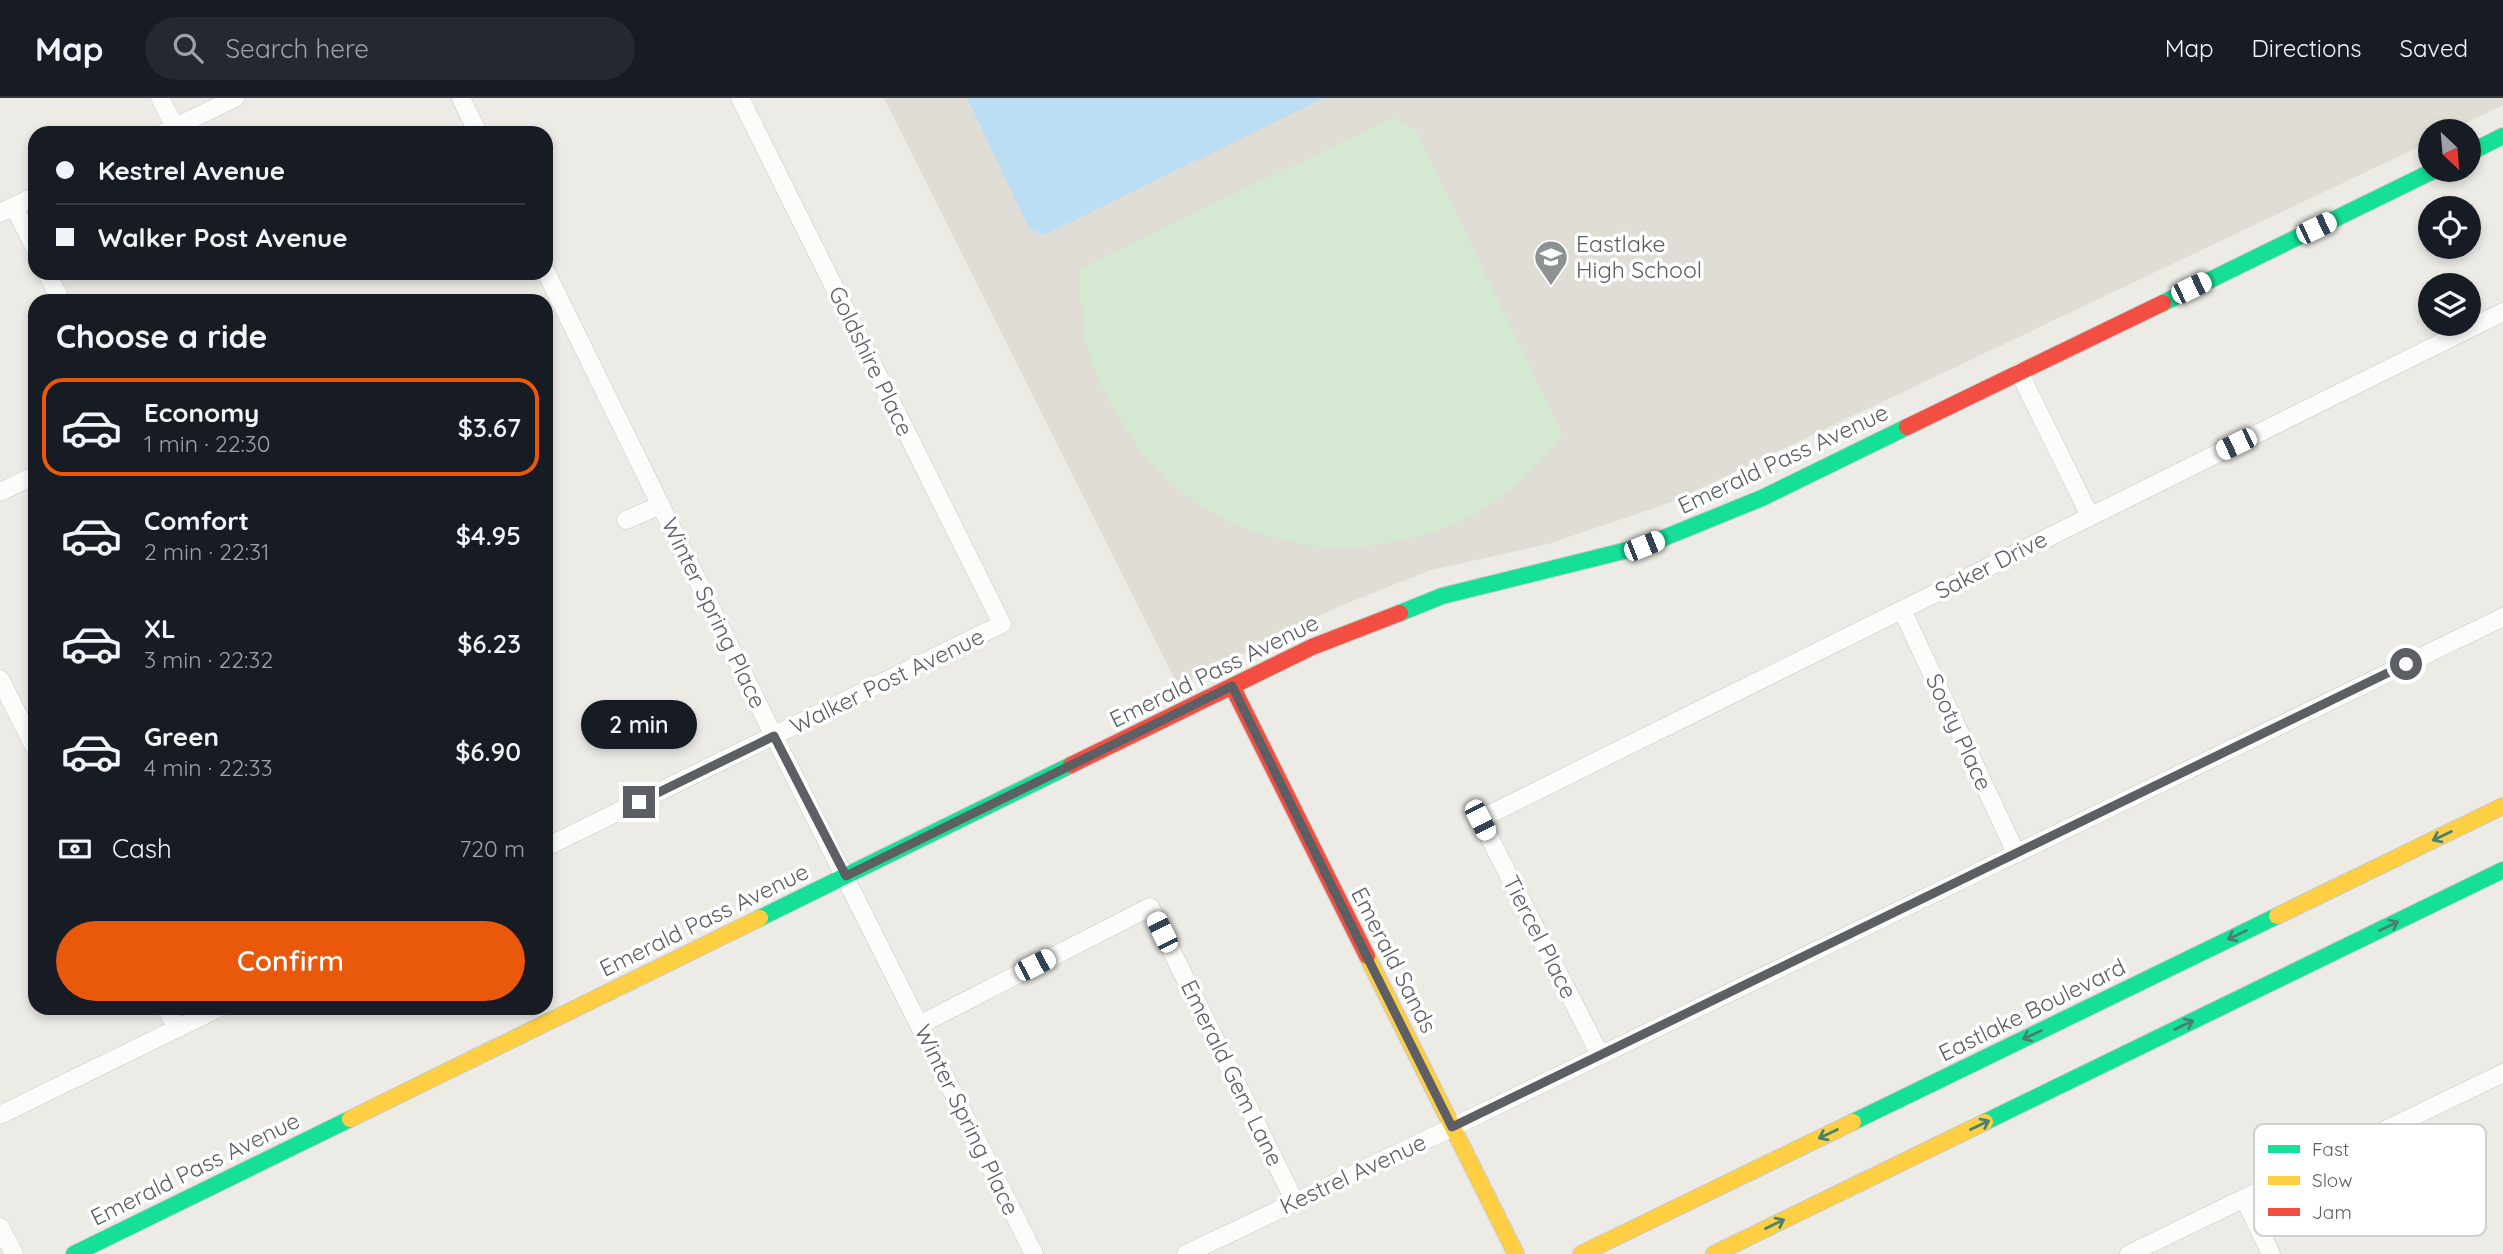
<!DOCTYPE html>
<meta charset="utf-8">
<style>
body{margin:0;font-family:Quicksand,sans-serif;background:#242831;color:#f1f3f6;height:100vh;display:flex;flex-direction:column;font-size:26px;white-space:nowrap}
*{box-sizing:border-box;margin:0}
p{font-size:23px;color:#9ea1a6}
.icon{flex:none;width:38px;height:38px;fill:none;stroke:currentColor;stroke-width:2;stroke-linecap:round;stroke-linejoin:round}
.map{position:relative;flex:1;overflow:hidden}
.panel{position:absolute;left:28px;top:196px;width:525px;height:721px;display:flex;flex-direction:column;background:#171b24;border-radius:21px;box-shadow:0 4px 10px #0003}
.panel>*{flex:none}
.guide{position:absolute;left:28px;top:28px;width:525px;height:154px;border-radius:21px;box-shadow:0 4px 10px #0003;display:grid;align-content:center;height:154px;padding:0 28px;background:#171b24}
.needle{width:46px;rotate:154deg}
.controls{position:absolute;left:2418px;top:21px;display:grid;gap:14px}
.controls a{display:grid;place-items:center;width:63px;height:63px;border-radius:50%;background:#171b24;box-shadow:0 4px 10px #0003;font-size:35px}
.end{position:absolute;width:32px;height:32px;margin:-16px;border:9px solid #5c6064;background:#fff;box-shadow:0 0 0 4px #fff}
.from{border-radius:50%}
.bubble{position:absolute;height:49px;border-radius:24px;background:#171b24;box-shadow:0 4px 10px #0003;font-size:23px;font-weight:600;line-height:49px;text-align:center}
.car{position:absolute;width:21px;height:42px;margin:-21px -10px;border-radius:9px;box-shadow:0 0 5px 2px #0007;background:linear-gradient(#fff 24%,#345 0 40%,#fff 0 76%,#345 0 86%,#fff 0)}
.guide b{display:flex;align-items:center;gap:24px;height:66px;font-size:26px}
.guide b+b{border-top:2px solid #363941}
.guide i{width:18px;height:18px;background:#f1f3f6}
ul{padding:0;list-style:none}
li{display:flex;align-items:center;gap:21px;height:98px;margin:0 14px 10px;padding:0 14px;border:4px solid transparent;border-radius:21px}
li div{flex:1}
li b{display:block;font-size:26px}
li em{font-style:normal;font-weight:600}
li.active{border-color:#ea580c}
li>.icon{width:63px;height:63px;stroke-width:1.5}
h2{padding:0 28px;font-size:32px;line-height:84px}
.pay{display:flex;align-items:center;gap:18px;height:77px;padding:0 28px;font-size:26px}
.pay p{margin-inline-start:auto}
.cta{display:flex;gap:14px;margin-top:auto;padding:14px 28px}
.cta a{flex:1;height:80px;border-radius:42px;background:#ea580c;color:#fff;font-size:28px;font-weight:600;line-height:80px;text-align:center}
header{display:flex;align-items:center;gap:42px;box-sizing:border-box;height:98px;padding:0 35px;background:#171b24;border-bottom:2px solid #363941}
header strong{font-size:33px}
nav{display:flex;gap:38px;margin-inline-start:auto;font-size:24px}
.search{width:490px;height:63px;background:#242831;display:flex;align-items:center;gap:18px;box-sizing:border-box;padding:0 24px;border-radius:38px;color:#9ea1a6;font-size:26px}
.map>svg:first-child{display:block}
.education{fill:#dfddd6}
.green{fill:#d5e8d2}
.water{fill:#bbdef5}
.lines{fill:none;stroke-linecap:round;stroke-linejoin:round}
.street-casing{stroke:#c8c8c7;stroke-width:19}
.fast-casing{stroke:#c9c9c8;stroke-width:18}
.slow-casing{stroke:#c9c9c8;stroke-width:18}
.jam-casing{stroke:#c9c9c8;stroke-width:18}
.street{stroke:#fcfcfb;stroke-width:18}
.fast{stroke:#16e098;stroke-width:16}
.slow{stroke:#ffcf43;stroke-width:16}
.jam{stroke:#f24e42;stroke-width:16}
.oneway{stroke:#4a8071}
.route{stroke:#5c6064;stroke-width:9}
.labels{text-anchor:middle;stroke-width:7;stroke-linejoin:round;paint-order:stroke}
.poi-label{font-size:23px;fill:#5c6064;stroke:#fff;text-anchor:start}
.street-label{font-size:23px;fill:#5c6064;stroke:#fff}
.key{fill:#fff;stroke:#cecfd0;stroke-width:2}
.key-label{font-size:19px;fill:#5c6064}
</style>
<header>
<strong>Map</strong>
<div class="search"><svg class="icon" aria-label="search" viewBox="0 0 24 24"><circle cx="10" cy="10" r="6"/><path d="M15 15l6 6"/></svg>Search here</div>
<nav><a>Map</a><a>Directions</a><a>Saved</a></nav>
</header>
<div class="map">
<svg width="2503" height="1156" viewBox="0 0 2503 1156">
<rect width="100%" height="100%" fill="#ecebe6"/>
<path class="education" d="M884,0H2503V7L2450,33H2431V43L2387,64L1669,405L1548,446L1431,472L1335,510L1178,588Z"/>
<path class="green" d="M1394,19L1416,32L1563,337C1540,364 1517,390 1486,409C1442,437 1382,451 1329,449C1300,448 1269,439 1242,429C1215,419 1188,399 1166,380C1146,363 1131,340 1118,317C1108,301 1098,283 1092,265C1082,234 1081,203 1079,171Z"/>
<path class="water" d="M967,0H1324L1044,137L1029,130Z"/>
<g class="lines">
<g class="street-casing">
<path id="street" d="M160,0L175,29
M461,0L478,35
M163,35L235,0
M14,109L35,150
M0,115L35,98
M546,174L764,618L1034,1156
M47,175L61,203
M2019,274L2090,418
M0,394L35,377
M626,422L661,407
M1902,512L2016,755
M0,581L35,650
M546,749L1002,526L740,0
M166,910L177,931
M919,927L1150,809L1295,1104
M1600,957L1480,721L2503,214
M0,1017L219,910
M2244,1100L2271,1156
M0,1129L14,1156
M1186,1156L1453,1029L2503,519
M2129,1156L2503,975"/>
</g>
<g class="fast-casing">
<path id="fast" d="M2469,55L2503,38
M2163,205L2435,72
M1400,515L1442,498L1644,448L1762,400L1907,329
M760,820L1071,667
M1853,1024L2277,818
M1985,1024L2503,772
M74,1156L350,1021"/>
</g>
<g class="slow-casing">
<path id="slow" d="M2277,818L2503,708
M1367,858L1516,1156
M350,1021L760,820
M1581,1156L1853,1024
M1714,1156L1985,1024"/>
</g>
<g class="jam-casing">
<path id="jam" d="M1907,329L2163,205
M1232,588L1367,858
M1071,667L1312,549L1400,515"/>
</g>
<use href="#street" class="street"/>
<use href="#fast" class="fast"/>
<use href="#slow" class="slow"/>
<use href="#jam" class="jam"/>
</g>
<defs><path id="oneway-shaft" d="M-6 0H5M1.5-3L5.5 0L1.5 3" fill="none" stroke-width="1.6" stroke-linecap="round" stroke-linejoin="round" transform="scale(1.75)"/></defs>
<g class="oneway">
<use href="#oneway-shaft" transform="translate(2442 738) rotate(154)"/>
<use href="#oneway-shaft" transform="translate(2389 828) rotate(-26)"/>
<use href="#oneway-shaft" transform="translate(2237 837) rotate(154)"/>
<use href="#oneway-shaft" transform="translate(2184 927) rotate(-26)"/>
<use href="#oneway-shaft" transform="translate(2032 937) rotate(154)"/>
<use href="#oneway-shaft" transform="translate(1980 1027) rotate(-26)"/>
<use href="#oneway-shaft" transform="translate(1828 1036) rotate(154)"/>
<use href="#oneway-shaft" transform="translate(1775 1126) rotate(-26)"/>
</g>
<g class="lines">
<path class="route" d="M639,704L774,638L846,778L1232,588L1452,1029L2406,566"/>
</g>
<defs>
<g id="school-pin" transform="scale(1.75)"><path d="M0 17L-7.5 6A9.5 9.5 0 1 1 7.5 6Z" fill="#8e9192" stroke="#fff"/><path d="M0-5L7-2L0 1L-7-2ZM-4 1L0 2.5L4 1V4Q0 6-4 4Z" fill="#fff"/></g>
</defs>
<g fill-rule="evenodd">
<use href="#school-pin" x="1551" y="159"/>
</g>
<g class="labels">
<g class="poi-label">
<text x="1576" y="154">Eastlake<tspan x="1576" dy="26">High School</tspan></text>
</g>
<g class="street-label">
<text transform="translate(871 263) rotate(64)" y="8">Goldshire Place</text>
<text transform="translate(1783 361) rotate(-25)" y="8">Emerald Pass Avenue</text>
<text transform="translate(1991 467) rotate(-27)" y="8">Saker Drive</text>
<text transform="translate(714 515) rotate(64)" y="8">Winter Spring Place</text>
<text transform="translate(1214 573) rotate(-26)" y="8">Emerald Pass Avenue</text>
<text transform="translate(887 583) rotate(-26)" y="8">Walker Post Avenue</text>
<text transform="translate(1959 634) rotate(65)" y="8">Sooty Place</text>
<text transform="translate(704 822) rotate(-26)" y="8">Emerald Pass Avenue</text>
<text transform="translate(1540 839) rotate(63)" y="8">Tiercel Place</text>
<text transform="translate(1394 862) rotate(63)" y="8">Emerald Sands</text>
<text transform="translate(2032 912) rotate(-26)" y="8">Eastlake Boulevard</text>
<text transform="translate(1232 975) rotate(64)" y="8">Emerald Gem Lane</text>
<text transform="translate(967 1022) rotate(64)" y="8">Winter Spring Place</text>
<text transform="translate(195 1071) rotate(-26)" y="8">Emerald Pass Avenue</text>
<text transform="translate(1353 1076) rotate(-25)" y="8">Kestrel Avenue</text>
</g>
</g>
<rect x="2254" y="1026" width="232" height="112" rx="10" class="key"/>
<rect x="2268" y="1047" width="32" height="8" fill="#16e098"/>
<rect x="2268" y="1078" width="32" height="9" fill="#ffcf43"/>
<rect x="2268" y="1110" width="32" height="8" fill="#f24e42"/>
<g class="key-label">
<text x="2312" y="1058">Fast</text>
<text x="2312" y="1089">Slow</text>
<text x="2312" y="1121">Jam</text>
</g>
</svg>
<div class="controls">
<a><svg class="needle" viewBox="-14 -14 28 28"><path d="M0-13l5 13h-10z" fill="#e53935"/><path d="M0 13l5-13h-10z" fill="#9ea1a6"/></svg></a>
<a><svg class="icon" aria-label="locate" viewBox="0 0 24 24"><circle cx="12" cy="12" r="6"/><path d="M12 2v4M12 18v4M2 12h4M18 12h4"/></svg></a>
<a><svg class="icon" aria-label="layers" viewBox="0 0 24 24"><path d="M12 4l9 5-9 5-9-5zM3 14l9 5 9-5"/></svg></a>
</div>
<i class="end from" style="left:2406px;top:566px"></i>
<i class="end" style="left:639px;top:704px"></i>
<div class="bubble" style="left:581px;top:602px;width:116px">2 min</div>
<i class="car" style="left:2316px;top:130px;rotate:64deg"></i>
<i class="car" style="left:2191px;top:190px;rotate:64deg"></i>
<i class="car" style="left:2236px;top:346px;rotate:244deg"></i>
<i class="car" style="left:1644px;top:448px;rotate:68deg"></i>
<i class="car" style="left:1480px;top:722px;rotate:153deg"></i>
<i class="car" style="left:1162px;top:834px;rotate:334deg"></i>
<i class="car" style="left:1035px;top:867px;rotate:63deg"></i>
<div class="guide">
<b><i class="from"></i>Kestrel Avenue</b>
<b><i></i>Walker Post Avenue</b>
</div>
<section class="panel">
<h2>Choose a ride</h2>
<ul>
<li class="active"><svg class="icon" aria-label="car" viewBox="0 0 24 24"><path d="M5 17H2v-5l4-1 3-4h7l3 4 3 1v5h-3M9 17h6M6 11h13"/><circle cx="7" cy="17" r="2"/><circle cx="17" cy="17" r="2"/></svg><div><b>Economy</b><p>1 min · 22:30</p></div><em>$3.67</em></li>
<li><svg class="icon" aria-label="car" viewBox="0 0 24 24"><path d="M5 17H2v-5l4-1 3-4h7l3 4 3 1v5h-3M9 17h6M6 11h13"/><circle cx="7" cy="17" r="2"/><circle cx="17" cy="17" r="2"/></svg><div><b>Comfort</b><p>2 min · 22:31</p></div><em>$4.95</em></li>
<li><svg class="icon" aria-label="car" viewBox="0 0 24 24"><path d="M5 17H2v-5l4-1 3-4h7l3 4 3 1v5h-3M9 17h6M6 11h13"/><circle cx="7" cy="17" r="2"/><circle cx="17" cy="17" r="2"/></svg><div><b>XL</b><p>3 min · 22:32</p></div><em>$6.23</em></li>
<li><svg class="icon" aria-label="car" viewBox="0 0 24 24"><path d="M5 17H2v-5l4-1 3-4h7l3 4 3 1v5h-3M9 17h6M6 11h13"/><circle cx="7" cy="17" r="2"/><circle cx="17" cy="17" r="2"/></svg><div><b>Green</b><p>4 min · 22:33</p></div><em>$6.90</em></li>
</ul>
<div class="pay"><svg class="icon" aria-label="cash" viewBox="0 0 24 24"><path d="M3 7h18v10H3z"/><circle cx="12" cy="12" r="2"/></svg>Cash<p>720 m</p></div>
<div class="cta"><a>Confirm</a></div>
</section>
</div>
